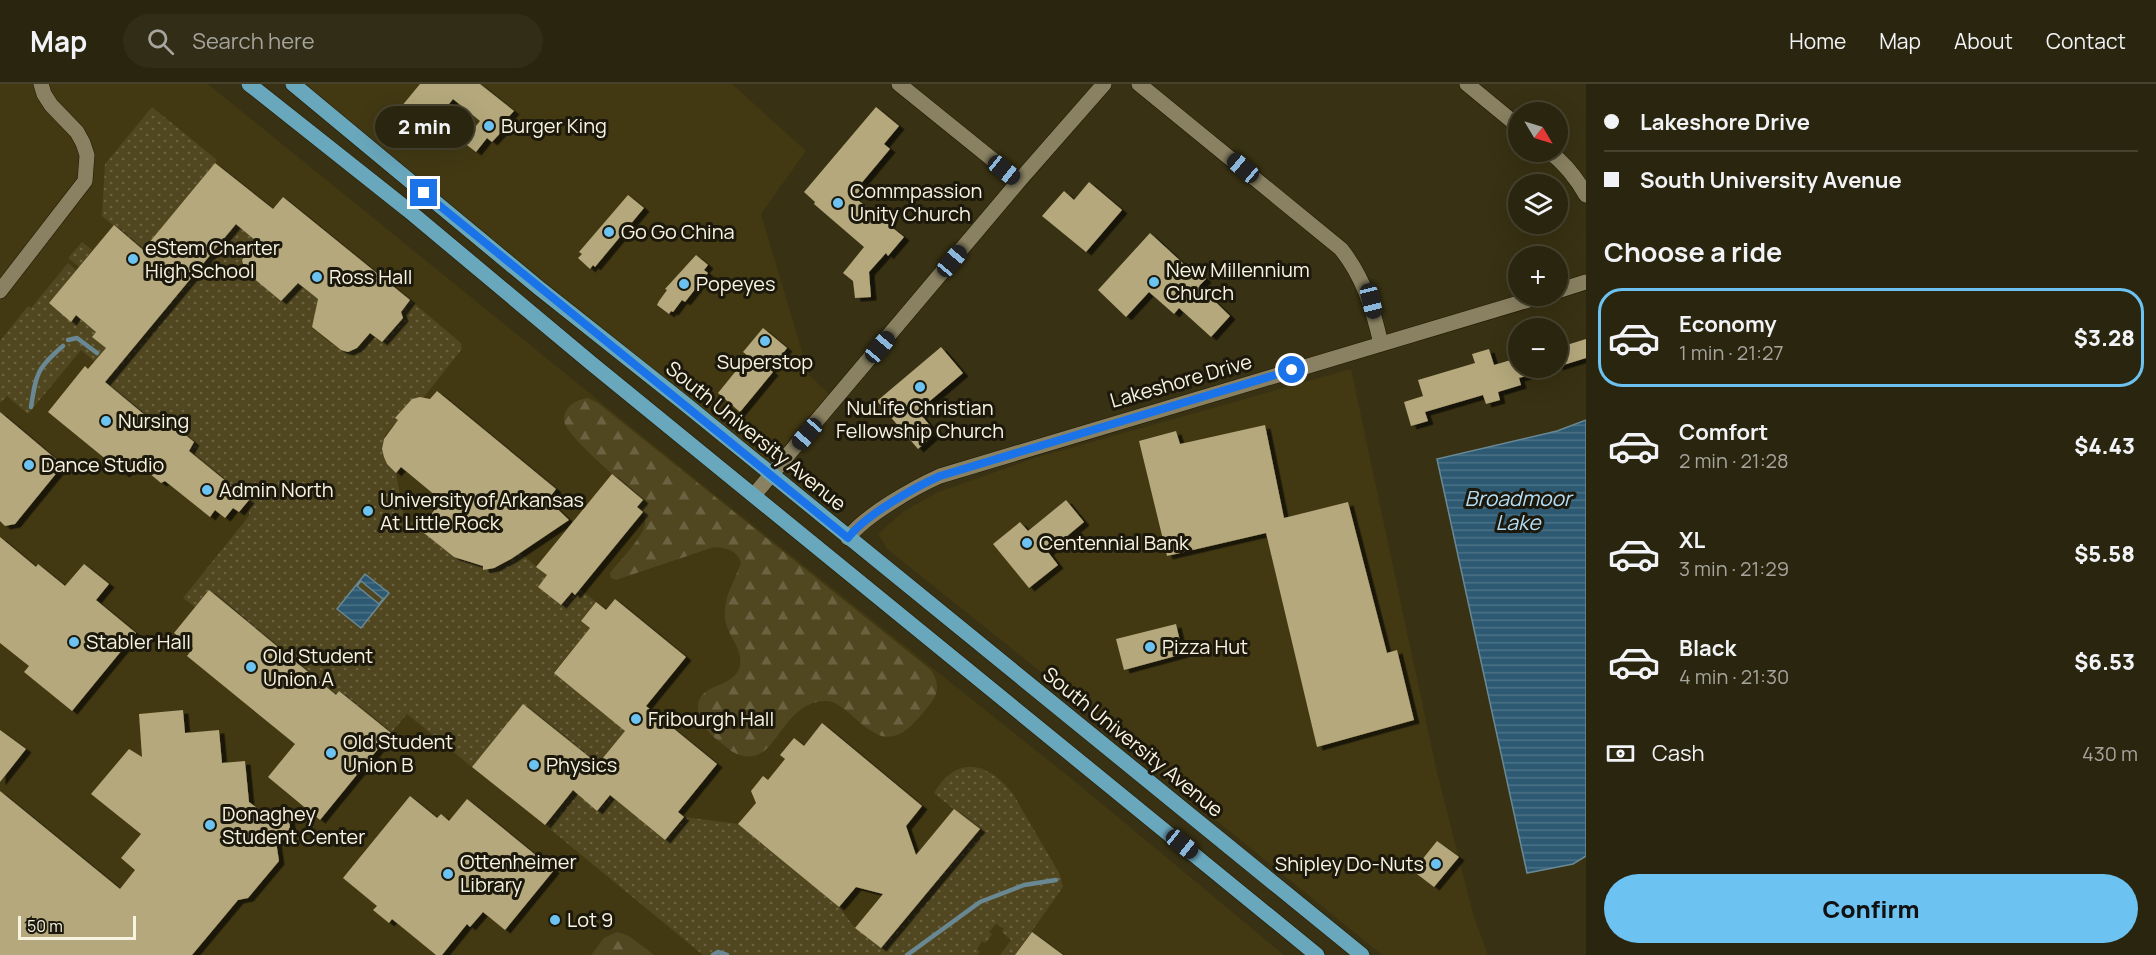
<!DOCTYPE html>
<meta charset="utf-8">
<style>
body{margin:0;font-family:Manrope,sans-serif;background:#322d17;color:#f1f3f6;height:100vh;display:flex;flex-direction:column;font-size:22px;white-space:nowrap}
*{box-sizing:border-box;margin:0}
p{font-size:20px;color:#a5a59e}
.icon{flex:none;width:33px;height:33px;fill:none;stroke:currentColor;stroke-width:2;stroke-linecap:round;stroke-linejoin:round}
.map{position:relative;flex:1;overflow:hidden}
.panel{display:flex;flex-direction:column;background:#2a250e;width:570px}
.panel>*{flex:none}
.guide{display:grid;align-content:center;height:132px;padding:0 18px;background:#2a250e}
.needle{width:39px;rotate:128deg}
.controls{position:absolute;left:1508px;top:18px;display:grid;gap:12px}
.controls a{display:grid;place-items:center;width:60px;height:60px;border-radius:50%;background:#2a250e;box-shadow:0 6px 24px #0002,0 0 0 2px #46422e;font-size:30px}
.scale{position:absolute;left:18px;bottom:15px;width:118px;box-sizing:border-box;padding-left:6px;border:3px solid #f8f4e2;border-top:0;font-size:16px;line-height:21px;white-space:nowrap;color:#f8f4e2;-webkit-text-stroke:4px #1c190c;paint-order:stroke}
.end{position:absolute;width:27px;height:27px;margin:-14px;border:8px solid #1a73e8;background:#fff;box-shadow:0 0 0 3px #fff}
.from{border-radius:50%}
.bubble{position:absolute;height:42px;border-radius:21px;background:#2a250e;box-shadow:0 6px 24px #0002,0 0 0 2px #46422e;font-size:20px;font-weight:800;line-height:42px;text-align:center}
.car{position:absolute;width:18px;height:36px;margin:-18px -9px;border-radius:8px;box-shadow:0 0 4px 2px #0007;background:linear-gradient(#222 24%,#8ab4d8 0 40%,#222 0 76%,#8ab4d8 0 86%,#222 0)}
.guide b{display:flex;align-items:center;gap:21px;height:57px;font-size:22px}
.guide b+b{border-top:2px solid #46422e}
.guide i{width:15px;height:15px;background:#f1f3f6}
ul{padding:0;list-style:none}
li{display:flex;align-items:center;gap:18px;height:99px;margin:0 12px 9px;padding:0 6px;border:3px solid transparent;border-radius:24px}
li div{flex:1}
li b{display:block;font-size:22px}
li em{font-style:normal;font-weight:800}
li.selected{border-color:#6cc3f2}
li>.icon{width:54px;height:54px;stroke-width:1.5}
h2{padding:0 18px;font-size:27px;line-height:72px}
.pay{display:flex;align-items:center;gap:15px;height:66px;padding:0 18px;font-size:22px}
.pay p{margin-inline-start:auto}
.action{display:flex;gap:12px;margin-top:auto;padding:12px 18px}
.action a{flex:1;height:69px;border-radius:36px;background:#6cc3f2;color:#111;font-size:24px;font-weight:800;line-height:69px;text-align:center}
header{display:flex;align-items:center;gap:36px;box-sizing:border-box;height:84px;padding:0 30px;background:#2a250e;border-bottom:2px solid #46422e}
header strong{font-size:28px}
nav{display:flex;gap:33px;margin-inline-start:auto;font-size:21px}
.search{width:420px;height:54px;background:#322d17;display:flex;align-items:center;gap:15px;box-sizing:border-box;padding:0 21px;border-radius:33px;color:#a5a59e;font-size:22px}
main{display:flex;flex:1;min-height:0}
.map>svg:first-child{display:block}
.built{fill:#423913}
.grass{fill:url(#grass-dots)}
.forest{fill:url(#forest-firs)}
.water{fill:url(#water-rules);stroke:#6a8894;stroke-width:1.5;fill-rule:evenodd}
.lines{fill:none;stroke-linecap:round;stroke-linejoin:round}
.stream{stroke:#6a8894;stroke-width:4.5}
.building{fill:#b4a87b;filter:url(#shadow)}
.minor-casing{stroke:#1f1800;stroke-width:16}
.major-casing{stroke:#1f1800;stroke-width:16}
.minor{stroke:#898161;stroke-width:15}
.major{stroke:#69a7bc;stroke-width:15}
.route{stroke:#1a73e8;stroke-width:8}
.poi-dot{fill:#6cc3f2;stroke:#1c190c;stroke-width:2}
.labels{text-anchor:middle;stroke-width:6;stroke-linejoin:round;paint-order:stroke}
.poi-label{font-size:20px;fill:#f8f4e2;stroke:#1c190c;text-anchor:start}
.street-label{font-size:20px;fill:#f8f4e2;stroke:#1c190c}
.water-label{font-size:21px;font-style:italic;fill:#b3ddf6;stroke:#1c190c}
</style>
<header>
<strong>Map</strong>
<div class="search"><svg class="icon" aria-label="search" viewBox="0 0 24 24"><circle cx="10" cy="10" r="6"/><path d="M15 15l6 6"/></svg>Search here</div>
<nav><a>Home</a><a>Map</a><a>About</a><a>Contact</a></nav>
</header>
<main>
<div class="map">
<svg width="1586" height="871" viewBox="0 0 1586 871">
<defs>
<pattern id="grass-dots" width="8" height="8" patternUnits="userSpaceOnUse" patternTransform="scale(1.5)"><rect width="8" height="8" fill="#504720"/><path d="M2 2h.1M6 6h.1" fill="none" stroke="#6a6240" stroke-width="1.8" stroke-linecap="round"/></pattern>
<pattern id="forest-firs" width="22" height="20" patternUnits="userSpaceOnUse" patternTransform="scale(1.5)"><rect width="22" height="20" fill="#504720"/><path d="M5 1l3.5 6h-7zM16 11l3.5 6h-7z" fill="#6a6240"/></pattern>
<pattern id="water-rules" width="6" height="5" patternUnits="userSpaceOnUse" patternTransform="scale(1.5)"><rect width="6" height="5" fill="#2d5a72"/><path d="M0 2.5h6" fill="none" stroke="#4c7286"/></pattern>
<filter id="shadow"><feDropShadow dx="5.5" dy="3.5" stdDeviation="0" flood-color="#0009"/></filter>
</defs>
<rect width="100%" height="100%" fill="#383113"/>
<path class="built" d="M0,0H208L703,401L1072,695L1284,871H0Z
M292,0H732L806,67L761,130L809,291L835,316L771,391Z
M1351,285L1436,684L1473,830L1488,871H1382L1158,689L1110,643L887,465L878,450L904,427L938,408L1035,374Z"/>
<path class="grass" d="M152,23L217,76L143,166L102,132L105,80Z
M238,138L256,157L242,176L245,187L281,216L298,199L318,215L312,244C323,252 344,276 358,264C362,260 366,254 370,249L382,258L403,234L401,228L410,216L461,259L462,265L423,314L412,315L396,334L398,336L385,351L382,365L387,380L396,389L404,432L454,473L473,480H483V486L504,480L520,469L547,491L538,503L561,521L572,508L575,511L580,505L596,518L581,537L590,544L554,588L625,647L606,670L587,718L597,727L610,711L665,756L684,733L738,740L839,823L855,844L881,864L979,746L934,709C957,670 988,678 1013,710L1059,789L1063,803L1015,871H1000L1011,856L1002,848L1004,845L996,840L989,848L992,850L986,859L982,857L977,865L980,868L977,871H703L545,741L595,678L523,621L472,683L407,630L391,649L339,607L336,611L209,507L195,523L183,514L249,432V416L189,367L194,361V358L172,340H169L164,346L105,298Z
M82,158L92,166L79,183L68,174Z
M68,179L76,186L49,219L71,237L102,200L96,248L92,253L101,260L105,255L110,259L95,278L81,266L28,330L7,312L0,319V257L28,222L31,224Z"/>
<path class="forest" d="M588,314L598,319L931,586C938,597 940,608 931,619C917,636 898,664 873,648C864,643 856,635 848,628C840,622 834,616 824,617C786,619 778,667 754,672C744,674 732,669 725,662C712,652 698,641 698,623C698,598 736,605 740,581C743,564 726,550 725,534C723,512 735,498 741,478C736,466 727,464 714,463L616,496L611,494L610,489C619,478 643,453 645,440C646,433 642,427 637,423L643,416C628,403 567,354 564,337C563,323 577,315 588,314Z
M617,848L629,852L654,871H591L604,854Z"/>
<path class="water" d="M1586,336V772L1573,780L1527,789L1437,375L1557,347Z
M365,490L389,509L361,544L337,525ZM361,497L383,515L379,520L357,502Z"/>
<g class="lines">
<path class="stream" d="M68,256L77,254L97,269
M31,323C36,290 37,284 63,262
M713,871L718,868L727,871
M907,871L980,818L1024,801L1056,796"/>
</g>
<path class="building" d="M420,0H480L514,27L501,41L505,44L492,58L487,54L476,68L463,58L480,37L453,15L429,45L401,23Z
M876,23L899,42L884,60L890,65L859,102L861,105L854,113L904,153L888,172L886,169L869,188L871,213L855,214L853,197L843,189L864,163L814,120L815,118L804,108Z
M215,79L273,125L283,113L410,216L401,228L403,234L382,258L370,249L357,264L348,268L341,266L312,243L318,215L298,199L281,217L245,187L242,176L256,157L236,140L105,298L164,347L169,340H172L194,358L189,367L249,416L239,428L233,424L225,434L215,426L210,433L165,397L161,399L137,379L124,390L48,328L85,282L88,285L106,264L92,253L96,248L76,231L71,238L49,219L114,141L143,166Z
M1089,98L1122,126L1086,168L1042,132L1064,107L1074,116Z
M628,111L644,124L595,183L593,181L590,185L578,174L582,170L579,168Z
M1150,149L1186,182L1188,179L1206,195L1199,202L1230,232L1211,253L1179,224L1174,230L1149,208L1126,233L1098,206Z
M696,171L708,181L704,186L708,189L685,218L682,216L673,228L671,227L669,230L657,221L659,217L667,206L665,205Z
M763,244L787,264L770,286L773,288L740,328L718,309L748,272L743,268Z
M1586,255V274L1557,283V264Z
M941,263L963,289L918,327L936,349L918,365L877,317Z
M1489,265L1494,281L1514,275L1516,284H1543L1544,287L1519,294L1521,301L1498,308L1500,316L1486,320L1483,311L1425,328L1428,337L1411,342L1404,318L1423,312L1418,296L1475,279L1472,270Z
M437,307L556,405L548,416L569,436L511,475L494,484L483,486V482L454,473L419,445L442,417L401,383L396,389L387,380L384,373L382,365L384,355L398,336L395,334L412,315L420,313L430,315Z
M0,328L57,376L59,386L15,440L5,442L0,437Z
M1265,341L1284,434L1348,418L1387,569L1397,566L1414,636L1317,663L1266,449L1167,472L1139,357L1176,347L1180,360Z
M612,390L643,416L637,423L643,428L575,511L572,508L561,521L538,503L547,491L536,483Z
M1066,416L1084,438L1048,468L1058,481L1029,504L993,460L1020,438L1028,447Z
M0,453L36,483L38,480L65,502L84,480L109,500L96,516L136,549L72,627L24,588L29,582L0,559Z
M209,506L336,611L339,607L391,649L320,736L268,693L295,660L187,572L193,564L174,549Z
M615,515L686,573L646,622L717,680L678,728L684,733L665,756L610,711L597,727L573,706L545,741L472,683L523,620L598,680L625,647L554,589L590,544L581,537L596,518L606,526Z
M1176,540L1183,570L1124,586L1116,555Z
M183,626L185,649L219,646L222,679L245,677L249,718L269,733L289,731L291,755L276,757L279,777L248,814L238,816L192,871H0V707L120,805L135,786L121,774L141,750L91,710L129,665L142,673L139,630Z
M822,639L922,722L906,742L916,771L954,725L980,745L881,864L855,844L883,810L856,803L839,823L738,740L756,719L751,707L763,692L768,696L785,675L780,671L794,654L804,662Z
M0,646L26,665L0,698Z
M410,712L437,734L441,730L449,737L467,715L554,786L505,846L483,828L470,843L467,840L442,871H436L392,835L389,839L373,826L377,822L343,794Z
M1437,757L1459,773L1434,803L1413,787Z
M1032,848L1063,871H1015Z"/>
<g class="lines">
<g class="minor-casing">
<path id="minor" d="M899,0L1019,97
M1139,0L1341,165C1364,194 1373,225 1381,260
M1467,0L1518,42
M1550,68C1564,79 1577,95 1586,111
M0,207L85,97L87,71L83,59L77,48L51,21L44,10L41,0
M1557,207L1586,198
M754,411L1019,97L1104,0
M848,454C864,432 915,403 940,392L1542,212"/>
</g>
<g class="major-casing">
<path id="major" d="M249,0L408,126L591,279L1317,871
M293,0L539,204L684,319L1362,871"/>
</g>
<use href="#minor" class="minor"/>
<use href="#major" class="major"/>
</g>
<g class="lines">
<path class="route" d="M424,109L848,454C864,432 915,403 940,392L1292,286"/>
</g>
<g class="poi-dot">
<circle cx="489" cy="42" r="6"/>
<circle cx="838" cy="119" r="6"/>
<circle cx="609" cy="148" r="6"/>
<circle cx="133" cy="175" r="6"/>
<circle cx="317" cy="193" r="6"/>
<circle cx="1154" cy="198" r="6"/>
<circle cx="684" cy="200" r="6"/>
<circle cx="765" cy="257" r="6"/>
<circle cx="920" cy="303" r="6"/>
<circle cx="106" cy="337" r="6"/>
<circle cx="29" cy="381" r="6"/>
<circle cx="207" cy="406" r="6"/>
<circle cx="368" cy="427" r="6"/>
<circle cx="1027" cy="459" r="6"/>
<circle cx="74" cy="558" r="6"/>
<circle cx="1150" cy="563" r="6"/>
<circle cx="251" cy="583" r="6"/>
<circle cx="636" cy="635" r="6"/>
<circle cx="331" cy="669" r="6"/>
<circle cx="534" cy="681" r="6"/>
<circle cx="210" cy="741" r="6"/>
<circle cx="1436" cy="780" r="6"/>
<circle cx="448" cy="790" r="6"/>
<circle cx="555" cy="836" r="6"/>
</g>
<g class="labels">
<g class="poi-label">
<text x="501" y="49">Burger King</text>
<text x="850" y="114">Commpassion<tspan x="850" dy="23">Unity Church</tspan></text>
<text x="621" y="155">Go Go China</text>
<text x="145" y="171">eStem Charter<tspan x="145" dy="23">High School</tspan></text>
<text x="1166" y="193">New Millennium<tspan x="1166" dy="23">Church</tspan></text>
<text x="329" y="200">Ross Hall</text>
<text x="696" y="207">Popeyes</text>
<text x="765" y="285" text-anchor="middle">Superstop</text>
<text x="920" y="331" text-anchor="middle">NuLife Christian<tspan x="920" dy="23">Fellowship Church</tspan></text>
<text x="118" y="344">Nursing</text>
<text x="41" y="388">Dance Studio</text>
<text x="219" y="413">Admin North</text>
<text x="380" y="423">University of Arkansas<tspan x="380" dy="23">At Little Rock</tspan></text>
<text x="1039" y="466">Centennial Bank</text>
<text x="86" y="565">Stabler Hall</text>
<text x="1162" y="570">Pizza Hut</text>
<text x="263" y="579">Old Student<tspan x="263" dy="23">Union A</tspan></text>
<text x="648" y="642">Fribourgh Hall</text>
<text x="343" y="665">Old Student<tspan x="343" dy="23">Union B</tspan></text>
<text x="546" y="688">Physics</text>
<text x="222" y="737">Donaghey<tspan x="222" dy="23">Student Center</tspan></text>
<text x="460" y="785">Ottenheimer<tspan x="460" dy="23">Library</tspan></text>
<text x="1424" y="787" text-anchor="end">Shipley Do-Nuts</text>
<text x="567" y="843">Lot 9</text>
</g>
<g class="street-label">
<text transform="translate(1181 297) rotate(-16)" y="7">Lakeshore Drive</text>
<text transform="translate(756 352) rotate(39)" y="7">South University Avenue</text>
<text transform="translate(1133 658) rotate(39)" y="7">South University Avenue</text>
</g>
<g class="water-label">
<text x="1518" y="422">Broadmoor<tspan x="1518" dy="24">Lake</tspan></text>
</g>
</g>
</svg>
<div class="controls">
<a><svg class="needle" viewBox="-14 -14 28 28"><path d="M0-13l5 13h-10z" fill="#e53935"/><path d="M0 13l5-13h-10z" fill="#a5a59e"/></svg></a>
<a><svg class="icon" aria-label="layers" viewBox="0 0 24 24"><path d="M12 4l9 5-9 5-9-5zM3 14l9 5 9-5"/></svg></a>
<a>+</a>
<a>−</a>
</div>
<div class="scale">50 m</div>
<i class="end from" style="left:1292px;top:286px"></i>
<i class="end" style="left:424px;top:109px"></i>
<div class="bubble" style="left:375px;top:22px;width:99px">2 min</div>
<i class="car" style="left:1243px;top:84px;rotate:310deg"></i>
<i class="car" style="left:1004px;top:86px;rotate:129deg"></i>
<i class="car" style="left:952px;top:177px;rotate:40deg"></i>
<i class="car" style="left:1371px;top:217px;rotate:166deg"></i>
<i class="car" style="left:880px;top:263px;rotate:40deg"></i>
<i class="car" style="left:807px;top:350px;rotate:221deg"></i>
<i class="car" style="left:1182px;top:760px;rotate:129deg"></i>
</div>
<section class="panel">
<div class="guide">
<b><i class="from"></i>Lakeshore Drive</b>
<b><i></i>South University Avenue</b>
</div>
<h2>Choose a ride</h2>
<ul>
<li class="selected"><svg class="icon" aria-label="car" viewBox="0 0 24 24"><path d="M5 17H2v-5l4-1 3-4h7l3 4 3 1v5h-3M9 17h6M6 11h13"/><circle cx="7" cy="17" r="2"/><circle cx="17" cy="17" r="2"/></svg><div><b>Economy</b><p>1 min · 21:27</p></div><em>$3.28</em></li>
<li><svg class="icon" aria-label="car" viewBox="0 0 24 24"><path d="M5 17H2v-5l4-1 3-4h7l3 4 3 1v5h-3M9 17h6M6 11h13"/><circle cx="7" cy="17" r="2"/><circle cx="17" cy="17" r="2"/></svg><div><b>Comfort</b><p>2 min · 21:28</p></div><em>$4.43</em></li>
<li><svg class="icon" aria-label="car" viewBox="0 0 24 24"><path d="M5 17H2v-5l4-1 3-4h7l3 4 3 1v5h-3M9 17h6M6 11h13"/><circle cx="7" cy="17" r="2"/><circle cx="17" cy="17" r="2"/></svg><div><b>XL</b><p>3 min · 21:29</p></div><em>$5.58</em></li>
<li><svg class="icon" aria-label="car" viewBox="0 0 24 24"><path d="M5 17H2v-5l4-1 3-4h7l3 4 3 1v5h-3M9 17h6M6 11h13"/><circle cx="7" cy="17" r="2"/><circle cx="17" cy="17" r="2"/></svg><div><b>Black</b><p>4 min · 21:30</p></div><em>$6.53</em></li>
</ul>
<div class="pay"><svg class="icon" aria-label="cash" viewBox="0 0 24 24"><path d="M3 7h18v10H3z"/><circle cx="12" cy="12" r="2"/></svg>Cash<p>430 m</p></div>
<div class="action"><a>Confirm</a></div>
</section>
</main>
